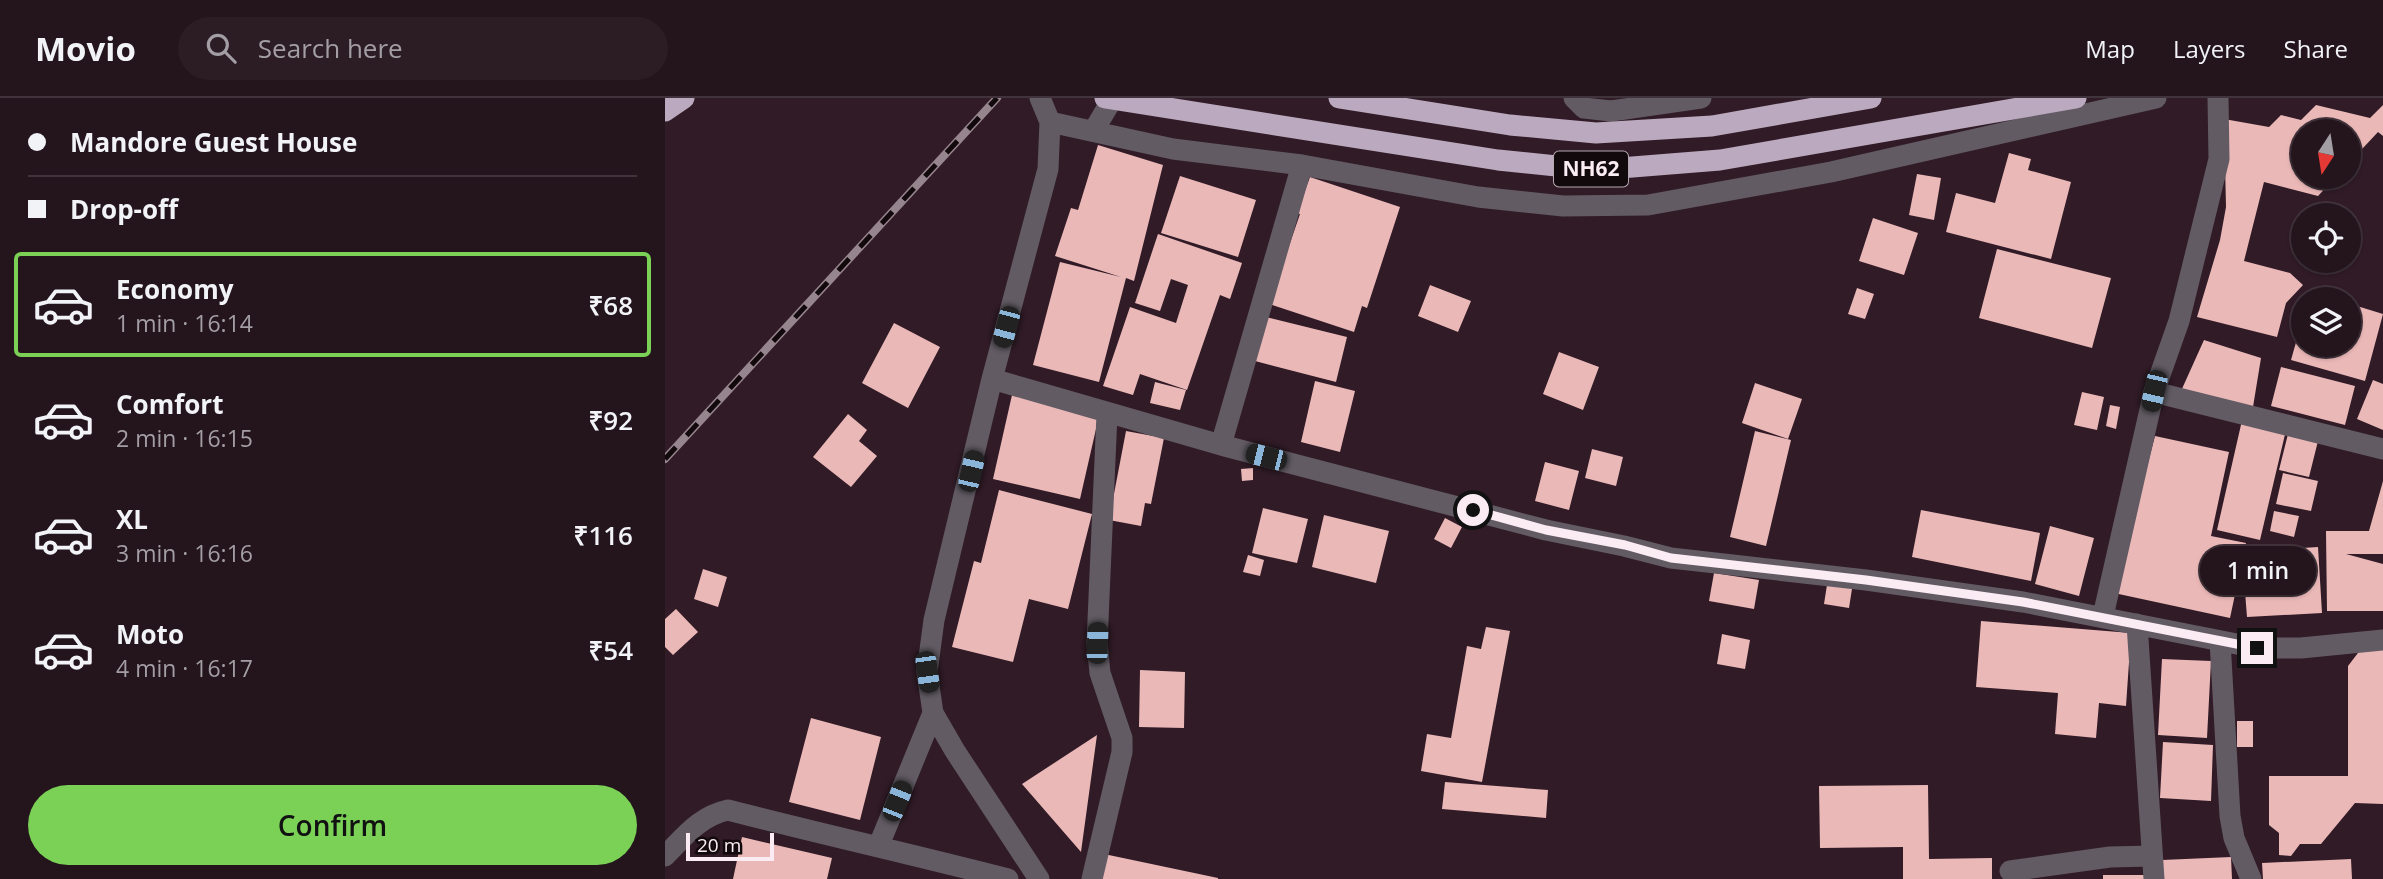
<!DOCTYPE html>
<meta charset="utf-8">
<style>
body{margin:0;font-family:"Open Sans",sans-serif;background:#2c1d25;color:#f1f3f6;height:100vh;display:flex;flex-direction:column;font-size:26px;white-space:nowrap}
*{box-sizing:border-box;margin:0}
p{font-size:23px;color:#a39ea3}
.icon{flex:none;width:38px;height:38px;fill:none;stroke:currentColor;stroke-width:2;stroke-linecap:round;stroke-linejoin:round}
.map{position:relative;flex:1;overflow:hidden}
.side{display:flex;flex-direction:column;background:#24141c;width:665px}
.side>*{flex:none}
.banner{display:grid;align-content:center;height:154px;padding:0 28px;background:#24141c}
.needle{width:46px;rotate:192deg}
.tools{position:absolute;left:1626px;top:21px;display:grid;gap:14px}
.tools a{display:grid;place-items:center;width:70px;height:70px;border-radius:50%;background:#24141c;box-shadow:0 2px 5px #0004,0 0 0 2px #41333b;font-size:35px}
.scale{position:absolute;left:21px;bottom:18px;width:88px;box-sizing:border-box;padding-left:7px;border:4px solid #fbecf3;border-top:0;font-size:19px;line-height:24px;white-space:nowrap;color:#fbecf3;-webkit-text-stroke:5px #12090d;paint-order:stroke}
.end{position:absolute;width:32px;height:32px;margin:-16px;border:9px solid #fbecf3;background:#111;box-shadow:0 0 0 4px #111}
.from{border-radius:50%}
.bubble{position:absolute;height:49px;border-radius:24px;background:#24141c;box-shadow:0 2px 5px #0004,0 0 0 2px #41333b;font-size:23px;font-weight:600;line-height:49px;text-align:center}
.car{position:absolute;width:21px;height:42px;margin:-21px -10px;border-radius:9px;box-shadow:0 0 5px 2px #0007;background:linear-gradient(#222 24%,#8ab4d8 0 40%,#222 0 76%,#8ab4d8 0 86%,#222 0)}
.banner b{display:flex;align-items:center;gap:24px;height:66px;font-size:26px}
.banner b+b{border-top:2px solid #41333b}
.banner i{width:18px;height:18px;background:#f1f3f6}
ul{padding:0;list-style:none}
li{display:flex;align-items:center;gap:21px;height:105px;margin:0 14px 10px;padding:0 14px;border:4px solid transparent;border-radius:7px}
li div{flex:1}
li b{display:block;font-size:26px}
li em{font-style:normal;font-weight:600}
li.active{border-color:#7ad156}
li>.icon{width:63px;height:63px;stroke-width:1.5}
.action{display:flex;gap:14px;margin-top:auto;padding:14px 28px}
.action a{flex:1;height:80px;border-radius:42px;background:#7ad156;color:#111;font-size:28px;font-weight:600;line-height:80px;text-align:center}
header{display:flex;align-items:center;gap:42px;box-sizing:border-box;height:98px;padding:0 35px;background:#24141c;border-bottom:2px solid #41333b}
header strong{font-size:33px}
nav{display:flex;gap:38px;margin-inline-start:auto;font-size:24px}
.search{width:490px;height:63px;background:#2c1d25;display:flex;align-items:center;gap:18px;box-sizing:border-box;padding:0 24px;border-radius:38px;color:#a39ea3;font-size:26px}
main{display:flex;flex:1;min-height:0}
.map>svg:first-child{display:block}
.building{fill:#ebb8b8}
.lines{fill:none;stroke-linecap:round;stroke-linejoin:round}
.minor{stroke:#625b64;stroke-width:21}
.highway{stroke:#baa9bf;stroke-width:21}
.rail-casing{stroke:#97858e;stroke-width:8}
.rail{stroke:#12090d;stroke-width:5;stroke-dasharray:16;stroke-linecap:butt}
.highway-bridge{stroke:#baa9bf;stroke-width:21}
.route{stroke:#fbecf3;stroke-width:9}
.labels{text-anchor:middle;stroke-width:7;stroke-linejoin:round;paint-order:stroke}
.shield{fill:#12090d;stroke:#b5a8ae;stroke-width:2}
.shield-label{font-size:21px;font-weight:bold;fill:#fbecf3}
</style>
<header>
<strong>Movio</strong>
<div class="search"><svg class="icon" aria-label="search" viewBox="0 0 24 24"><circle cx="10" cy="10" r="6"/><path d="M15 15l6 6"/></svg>Search here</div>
<nav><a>Map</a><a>Layers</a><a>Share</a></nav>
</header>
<main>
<section class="side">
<div class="banner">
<b><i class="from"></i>Mandore Guest House</b>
<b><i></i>Drop-off</b>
</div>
<ul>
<li class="active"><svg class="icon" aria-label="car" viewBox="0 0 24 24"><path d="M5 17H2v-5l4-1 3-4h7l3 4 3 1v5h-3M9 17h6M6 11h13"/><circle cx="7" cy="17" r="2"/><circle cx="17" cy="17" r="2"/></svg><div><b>Economy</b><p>1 min · 16:14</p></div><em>₹68</em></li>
<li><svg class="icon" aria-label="car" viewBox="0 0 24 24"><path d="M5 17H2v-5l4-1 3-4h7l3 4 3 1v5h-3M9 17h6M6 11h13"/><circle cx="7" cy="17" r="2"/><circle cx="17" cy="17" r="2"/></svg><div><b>Comfort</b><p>2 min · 16:15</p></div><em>₹92</em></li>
<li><svg class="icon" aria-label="car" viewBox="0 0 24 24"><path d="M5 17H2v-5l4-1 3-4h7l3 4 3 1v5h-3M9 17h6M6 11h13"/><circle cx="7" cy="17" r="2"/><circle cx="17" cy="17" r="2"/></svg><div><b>XL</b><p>3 min · 16:16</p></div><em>₹116</em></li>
<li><svg class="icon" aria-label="car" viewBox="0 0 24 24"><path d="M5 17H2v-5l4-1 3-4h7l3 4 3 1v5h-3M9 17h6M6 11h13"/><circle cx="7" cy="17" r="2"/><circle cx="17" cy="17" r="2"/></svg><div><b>Moto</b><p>4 min · 16:17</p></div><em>₹54</em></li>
</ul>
<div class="action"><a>Confirm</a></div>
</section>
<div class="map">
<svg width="1718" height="781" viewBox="0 0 1718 781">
<rect width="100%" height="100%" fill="#301b26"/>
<path class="building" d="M1651,7L1705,20L1718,7V38L1713,34L1684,65V33H1638V79H1671L1653,98L1599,84L1579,163L1625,175L1638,187L1621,205L1612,239L1532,219L1555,142L1561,109L1559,21L1604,29L1616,17L1636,22Z
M433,47L498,67L469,183L461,180L434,284L368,267L395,164L456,179L390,158L406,110L413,112Z
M1344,55L1366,61L1363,72L1406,84L1386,161L1281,134L1291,95L1330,105Z
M1252,76L1276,80L1269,122L1244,117Z
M515,78L591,102L573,159L496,135Z
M645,79L735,109L702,210L697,208L689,234L604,206L635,116L632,115Z
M1208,120L1253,135L1239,177L1194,163Z
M493,136L577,165L565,201L555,197L522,292L475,276L468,297L438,288L465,209L511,225L523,187L506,181L495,213L470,205Z
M1332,151L1446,180L1427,250L1314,220Z
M765,187L806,203L793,234L753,218Z
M1192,190L1209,196L1200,221L1183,216Z
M1692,208L1718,216L1700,283L1626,262L1637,223L1638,247H1684V232Z
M601,219L682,239L671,284L590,263Z
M229,225L275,249L243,310L197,285Z
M1539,242L1596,260L1588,309L1516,293Z
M894,254L934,269L918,312L878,296Z
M1616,269L1690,288L1680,327L1606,308Z
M1708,282L1718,286V332L1692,321Z
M650,283L690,293L675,354L636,344Z
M490,284L521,292L515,312L485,305Z
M1090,285L1137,301L1123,341L1077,325Z
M1417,294L1439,299L1432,332L1409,327Z
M347,297L434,318L415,401L328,381Z
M1445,307L1455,309L1451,331L1441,328Z
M183,316L202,332L194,343L212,358L186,389L148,359Z
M1578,318L1622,328L1595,442L1552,432Z
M1624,332L1654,339L1644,379L1614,372Z
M461,333L499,340L486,406L480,405L476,428L444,422Z
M1090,333L1126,342L1101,448L1065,439Z
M1490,338L1564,354L1546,438L1581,445L1565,520L1449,495Z
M927,351L958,359L951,388L920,380Z
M880,364L914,373L904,412L870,403Z
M588,370V382L577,383L576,371Z
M1618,375L1653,383L1646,413L1611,406Z
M1718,383V456H1681L1718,466V513H1662L1661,433H1704Z
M334,392L427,416L403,511L364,501L348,564L287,549L309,463L316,465Z
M598,410L643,421L632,465L587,455Z
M1256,412L1375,435L1366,483L1247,459Z
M1609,413L1634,418L1629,439L1605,433Z
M659,417L724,433L711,485L647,469Z
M780,420L797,429L786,450L769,441Z
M1385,428L1429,440L1414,498L1370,486Z
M1653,449L1657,515L1582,519L1579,481L1620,479L1619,451Z
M583,457L599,462L595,478L578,474Z
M38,471L62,479L53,509L29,501Z
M1164,474L1189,478L1184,510L1159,506Z
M1049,475L1094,482L1089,511L1044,503Z
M11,511L33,534L8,557L0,549V521Z
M1316,523L1466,535L1461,608L1434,605L1431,640L1390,636L1393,595L1311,589Z
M821,529L845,533L817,684L756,673L762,636L786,640L802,548L816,551Z
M1057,536L1085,542L1080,571L1052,566Z
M1718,550V706L1690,705L1656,746H1635L1626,758L1614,757V735L1604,727V678H1683V568L1696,551Z
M1497,561L1546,563L1542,640L1493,637Z
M475,572L520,574L519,630L474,629Z
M146,620L216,639L195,722L124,704Z
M1572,623H1588V649H1572Z
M432,637L416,754L357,686Z
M1498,644L1548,647L1546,703L1495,700Z
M780,684L883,692L881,720L777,711Z
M1263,687L1264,761L1327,760V781H1238V749L1155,750L1154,688Z
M77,739L167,760L162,781H68Z
M439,756L553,780V781H434Z
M1566,759L1567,781H1498L1497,762Z
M1686,761L1687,781H1598L1597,765Z
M1438,777H1481V781H1438Z"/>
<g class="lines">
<path class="minor" d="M909,0L919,10L946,13L1036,0
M385,24L508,51L637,67L813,99L898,108L983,107L1166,74L1491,0
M429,32L448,0
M327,281L556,347L881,432L959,448L1006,460L1201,482L1358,504L1592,550H1636L1718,542
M1489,294L1718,351
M556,347L637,67
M1438,518L1489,294L1514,223L1554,61L1553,0
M1472,526L1489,781
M1555,543L1565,718L1569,740L1586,781
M214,747L268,615
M0,758C20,738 35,718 63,712C156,736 250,757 343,781
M1345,773L1445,759L1487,758
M374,781L290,653L268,615L262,574L269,522L327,281L383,71L385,24L375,0
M427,781L457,654V640L435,575L432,545L442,316"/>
<path class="highway" d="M674,0L845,27L931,35L1047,28L1206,0
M0,13L19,0"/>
<g class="rail-casing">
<path id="rail" d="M0,361L332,0"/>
</g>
<use href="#rail" class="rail"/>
<path class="highway-bridge" d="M440,0L833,62L930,72L1055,62L1411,0"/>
</g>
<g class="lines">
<path class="route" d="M808,412L881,432L960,447L1006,460L1201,482L1358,504L1592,550"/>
</g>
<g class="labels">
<rect class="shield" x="889" y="53.5" width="74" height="35" rx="5"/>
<g class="shield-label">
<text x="926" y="78">NH62</text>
</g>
</g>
</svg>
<div class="tools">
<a><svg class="needle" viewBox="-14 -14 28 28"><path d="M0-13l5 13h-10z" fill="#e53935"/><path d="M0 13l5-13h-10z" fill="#a39ea3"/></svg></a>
<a><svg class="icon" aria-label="locate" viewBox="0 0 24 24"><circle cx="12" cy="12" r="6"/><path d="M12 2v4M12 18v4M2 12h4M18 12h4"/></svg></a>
<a><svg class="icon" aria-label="layers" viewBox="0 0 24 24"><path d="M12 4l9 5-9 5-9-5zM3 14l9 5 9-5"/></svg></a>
</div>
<div class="scale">20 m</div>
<i class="end from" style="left:808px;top:412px"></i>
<i class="end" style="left:1592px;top:550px"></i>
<div class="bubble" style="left:1535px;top:448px;width:116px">1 min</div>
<i class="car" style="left:341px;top:229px;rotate:195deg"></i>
<i class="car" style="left:1489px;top:293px;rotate:193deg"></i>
<i class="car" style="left:601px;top:359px;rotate:284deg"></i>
<i class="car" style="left:306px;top:373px;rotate:13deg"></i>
<i class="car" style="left:432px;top:545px;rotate:2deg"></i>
<i class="car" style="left:262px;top:574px;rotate:172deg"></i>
<i class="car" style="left:232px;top:703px;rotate:22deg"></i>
</div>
</main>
